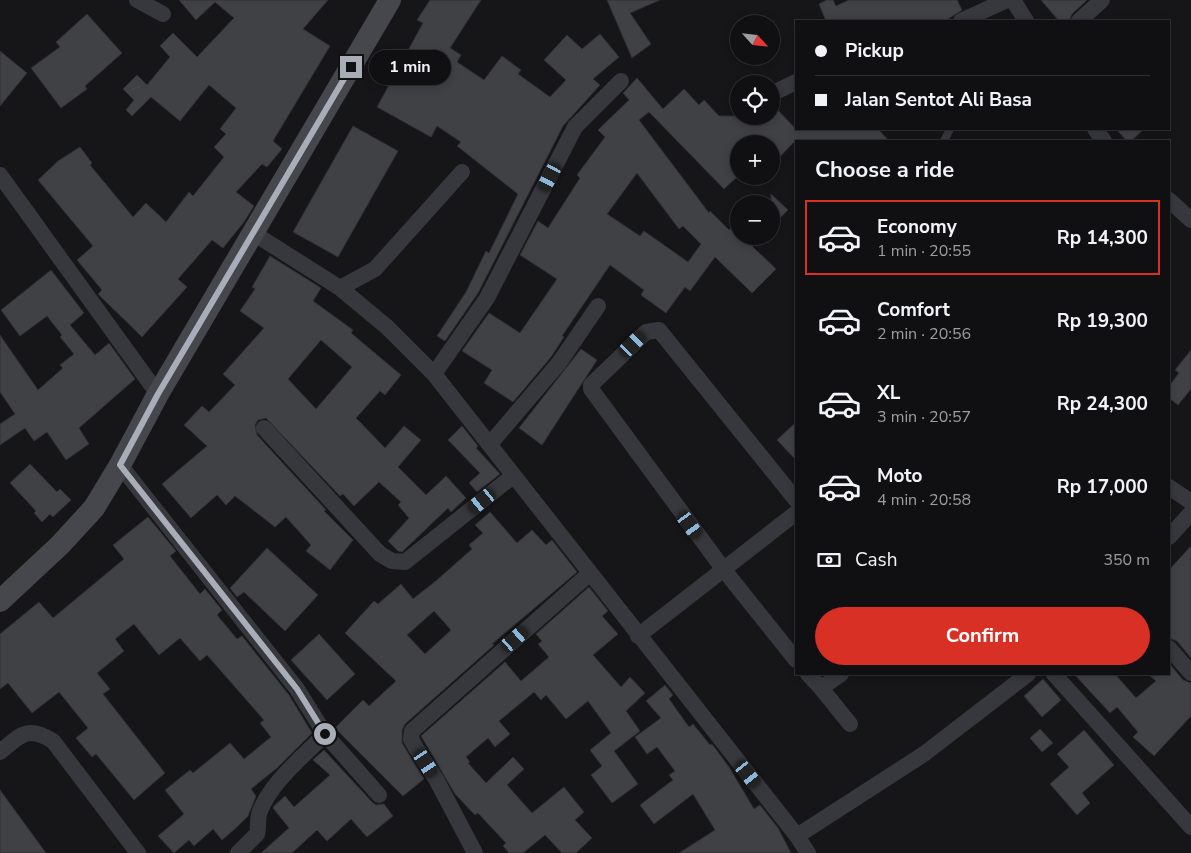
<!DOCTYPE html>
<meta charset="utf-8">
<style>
body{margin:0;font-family:"Nunito Sans",sans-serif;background:#19191b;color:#f1f3f6;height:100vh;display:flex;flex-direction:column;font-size:19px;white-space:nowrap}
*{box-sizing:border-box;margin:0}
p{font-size:16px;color:#9c9d9f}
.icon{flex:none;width:28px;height:28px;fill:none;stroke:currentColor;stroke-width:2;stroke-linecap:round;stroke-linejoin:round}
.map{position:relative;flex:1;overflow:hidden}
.details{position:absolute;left:795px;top:140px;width:375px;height:535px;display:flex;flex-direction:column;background:#101012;border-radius:0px;box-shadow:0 2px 8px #0003,0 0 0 1px #303032}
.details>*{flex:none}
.hud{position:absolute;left:795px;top:20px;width:375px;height:110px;border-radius:0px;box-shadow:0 2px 8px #0003,0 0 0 1px #303032;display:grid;align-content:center;height:110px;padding:0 20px;background:#101012}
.needle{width:32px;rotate:117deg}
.controls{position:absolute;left:730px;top:15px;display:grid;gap:10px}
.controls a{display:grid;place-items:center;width:50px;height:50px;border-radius:50%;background:#101012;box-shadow:0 2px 8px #0003,0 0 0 1px #303032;font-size:25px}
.end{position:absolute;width:22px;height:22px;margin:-11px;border:6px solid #a8adb8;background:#111;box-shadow:0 0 0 2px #111}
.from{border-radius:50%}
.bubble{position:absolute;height:35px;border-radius:18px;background:#101012;box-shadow:0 2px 8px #0003,0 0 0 1px #303032;font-size:16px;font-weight:700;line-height:35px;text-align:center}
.car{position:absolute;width:15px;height:30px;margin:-15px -8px;border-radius:6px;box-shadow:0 0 4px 1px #0007;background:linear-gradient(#222 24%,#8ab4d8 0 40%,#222 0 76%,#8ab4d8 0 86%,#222 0)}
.hud b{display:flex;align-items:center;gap:18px;height:48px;font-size:19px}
.hud b+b{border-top:1px solid #303032}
.hud i{width:12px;height:12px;background:#f1f3f6}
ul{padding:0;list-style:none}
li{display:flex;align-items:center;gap:15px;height:75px;margin:0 10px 8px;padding:0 10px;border:2px solid transparent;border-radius:0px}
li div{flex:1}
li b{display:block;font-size:19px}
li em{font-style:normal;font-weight:700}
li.on{border-color:#d93025}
li>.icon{width:45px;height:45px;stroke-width:1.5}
h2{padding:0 20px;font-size:22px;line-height:60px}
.pay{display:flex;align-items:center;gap:12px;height:55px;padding:0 20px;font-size:19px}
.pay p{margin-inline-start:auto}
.cta{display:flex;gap:10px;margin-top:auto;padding:10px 20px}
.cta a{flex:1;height:58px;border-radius:30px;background:#d93025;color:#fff;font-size:20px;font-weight:700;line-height:58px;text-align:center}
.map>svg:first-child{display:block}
.building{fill:#404145;stroke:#303034;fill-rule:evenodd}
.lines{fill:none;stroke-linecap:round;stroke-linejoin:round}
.service{stroke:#37383d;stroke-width:8}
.minor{stroke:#37383d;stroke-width:16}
.secondary{stroke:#45474d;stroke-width:22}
.route{stroke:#a8adb8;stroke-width:6}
</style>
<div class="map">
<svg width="1191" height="853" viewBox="0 0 1191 853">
<rect width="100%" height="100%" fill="#161618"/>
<path class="building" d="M179,0H328L303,29L330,46L273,141L282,149L267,167L262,164L236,192L254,206L244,222L223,248L212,240L178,279L187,287L142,337L98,294L102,290L77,260L93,246L38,180L58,161L80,147L92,163L90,165L133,217L146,203L166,222L189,192L193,196L224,157L214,147L226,134L220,129L236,108L209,85L180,121L151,97L132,116L126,110L134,100L123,89L137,75L147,85L170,57L160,46L173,33L197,57L234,18L215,2L196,20Z
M430,0H481L450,48L461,55L457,62L484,80L502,56L521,70L518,74L550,97L566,80L544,60L567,35L582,49L600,34L619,57L593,79L600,85L563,126L478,293L445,341L437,336L466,292L486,251L489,253L518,194L457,146L461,142L437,126L431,137L377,107L423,23L417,20Z
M607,0H660L630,13L651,44L632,58Z
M827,0H833L836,6L849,0H957L962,10L945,21H826L819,4Z
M1041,0H1087L1072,14L1069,21H1059Z
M87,14L122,53L85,86L87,89L61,108L31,68L60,47L56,42Z
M0,51L27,73L0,106Z
M637,78L663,109L684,89L699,105L704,100L719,116H771V103L796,129H878L889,141H795L771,166V144H739V175L724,189L649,112L639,120L709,213L710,211L729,230L739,220V236H762L752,246L776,269L752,293L715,257L690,291L685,287L666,313L641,295L644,290L610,265L562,336L564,337L551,357L513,402L484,383L492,370L462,351L489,313L520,333L557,279L520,255L538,221L548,228L580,178L577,175L605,137L598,130L629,100L623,93ZM637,173L679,229L683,226L701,244L688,262L644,231L640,236L607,214Z
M353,126L398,151L338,257L293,232Z
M1116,129H1144L1131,141H1127Z
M771,194L788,210L771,227Z
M270,256L321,288L313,301L353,330L351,333L401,375L385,395L380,391L356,418L385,448L404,426L421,440L398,467L426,495L446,476L466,498L451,512L448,508L402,552L398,551L388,541L409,518L398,505L401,502L379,482L354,506L343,494L340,496L266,418L258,420L255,425L257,435L326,510L324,511L353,540L330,570L306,551L311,545L286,517L275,527L235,496L226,505L217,495L191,518L162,484L207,446L184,425L202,406L209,412L235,385L223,374L264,328L240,311L255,289L252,287ZM321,340L352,367L316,409L288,379Z
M51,270L84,313L70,325L95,355L109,343L135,379L79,428L89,444L66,460L47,432L34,441L25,428L0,445V424L15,414L0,392V335L38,390L63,368L60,365L74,354L60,337L62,335L47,316L20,336L1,310Z
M581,349L597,360L542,445L519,428Z
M1191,350V389L1178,405L1169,398V386L1179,373L1175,370Z
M796,422V460L777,440Z
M462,426L478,446L476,448L500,474L477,492L469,483L480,473L448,440Z
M30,464L57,492L60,489L71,500L53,517L50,514L42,522L34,513L36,511L10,483Z
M490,512L517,543L532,530L546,545L552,540L577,572L492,644L494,645L405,724L402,730V743L424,779L403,796L335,728L363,700L369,706L396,681L345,633L374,601L378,604L401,584L413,599L437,580L472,549L469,545L483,533L475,525ZM434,611L451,630L425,654L407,635Z
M148,517L176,551L170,556L200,594L205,589L222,610L217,615L237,639L242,636L289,695L312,733L277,768L251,789L256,796L248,816L237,827L222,840L213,829L194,846L189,840L174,853L158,836L184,814L165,790L190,770L193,773L230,743L244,759L271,737L260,723L264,720L207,655L200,661L180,638L159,655L134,624L115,639L124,651L97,673L110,689L103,694L165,773L134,800L96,754L92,757L76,738L88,728L59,692L32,713L8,683L0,689V634L39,602L53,618L124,559L113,545Z
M1191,546V658L1177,641L1169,638V570Z
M267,548L318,595L285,631L244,592L237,597L230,588Z
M589,587L608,611L602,616L618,634L593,655L621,687L630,677L645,693L626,711L640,731L614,751L638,784L612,803L591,775L602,766L590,750L611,733L588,701L566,719L546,695L541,700L534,692L499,721L510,734L495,747L488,738L466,757L470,762L468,763L486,783L513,757L524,769L507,785L532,813L564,787L584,812L575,820L592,838L576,853H562L545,835L523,853H509L503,846L506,843L478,813L475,815L455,794L421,736L505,662L521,681L549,657L538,644L542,641L536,634Z
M319,634L355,674L327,700L291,660Z
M1169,663L1183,680L1191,683V716L1154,756L1133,737L1138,732L1117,707L1110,713L1074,674H1115L1136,698L1156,681L1148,674H1169Z
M1043,679L1061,700L1042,717L1024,696Z
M665,685L673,695L669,699L689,727L693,724L710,745L712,744L729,767L754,809L760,805L778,828L791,853H679L715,830L693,794L654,824L640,805L673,780L669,775L675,771L657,747L647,754L635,737L661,718L646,701Z
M1040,729L1053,743L1042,752L1030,738Z
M1084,730L1114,765L1082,793L1090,803L1077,815L1050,784L1069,767L1057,754Z
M324,750L372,802L376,805L384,804L393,816L367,837L351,819L327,841L317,830L292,853H261L289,828L273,808L274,806L285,796L294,807L330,775L313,760Z
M0,790L46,853H0Z"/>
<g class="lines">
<path class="service" d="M944,141L950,129"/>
<path class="minor" d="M137,0L163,14
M1013,0L1026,21
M961,21L1007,0
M1079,21L1102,0
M773,93L796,82
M1095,129L1104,141
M0,175L158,394
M1169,200L1191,220
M253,233L340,288L387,327L434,374L797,836L808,853
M340,288L375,269L462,172
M434,374L487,298L575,127L621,81
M264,428L380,554L392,561L405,562L513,476
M490,444L559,363L598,306
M120,465L297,689L325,734L379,795
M1169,487L1191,502
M796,500L659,330L646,332L591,385V389L724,570L796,660
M1169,537L1191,513
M638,636L796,513
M1169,648L1191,673
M808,674L821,688L841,674
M1054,674L1191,827
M821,688L850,724
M0,752C21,735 27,725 53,741L138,853
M797,836L924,754L1028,674
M238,853L257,834C259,826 257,818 260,811C272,781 303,757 325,734
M475,853L436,779L416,748L411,739L412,731L589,574"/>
<path class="secondary" d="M0,601L60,545L94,508L120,465L158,394L390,0"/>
</g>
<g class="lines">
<path class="route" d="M325,734L297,689L120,465L158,394L351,67"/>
</g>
</svg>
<div class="controls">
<a><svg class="needle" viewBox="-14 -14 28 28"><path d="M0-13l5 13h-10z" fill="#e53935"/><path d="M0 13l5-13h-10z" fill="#9c9d9f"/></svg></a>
<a><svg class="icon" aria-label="locate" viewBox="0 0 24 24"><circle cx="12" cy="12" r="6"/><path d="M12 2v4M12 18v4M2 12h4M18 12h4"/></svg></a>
<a>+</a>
<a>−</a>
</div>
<i class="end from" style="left:325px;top:734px"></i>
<i class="end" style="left:351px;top:67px"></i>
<div class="bubble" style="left:369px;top:50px;width:82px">1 min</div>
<i class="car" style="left:550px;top:177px;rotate:208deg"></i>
<i class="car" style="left:633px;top:344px;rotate:46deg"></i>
<i class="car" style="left:482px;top:501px;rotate:231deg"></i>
<i class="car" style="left:690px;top:525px;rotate:144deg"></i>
<i class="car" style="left:515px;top:639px;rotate:49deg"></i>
<i class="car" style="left:426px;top:763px;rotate:147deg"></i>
<i class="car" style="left:748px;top:774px;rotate:142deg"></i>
<div class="hud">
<b><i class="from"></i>Pickup</b>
<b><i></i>Jalan Sentot Ali Basa</b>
</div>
<section class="details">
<h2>Choose a ride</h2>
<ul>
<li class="on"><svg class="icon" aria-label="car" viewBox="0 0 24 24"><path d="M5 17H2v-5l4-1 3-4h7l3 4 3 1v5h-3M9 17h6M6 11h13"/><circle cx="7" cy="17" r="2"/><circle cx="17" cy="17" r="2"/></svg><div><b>Economy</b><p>1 min · 20:55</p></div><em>Rp 14,300</em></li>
<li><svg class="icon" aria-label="car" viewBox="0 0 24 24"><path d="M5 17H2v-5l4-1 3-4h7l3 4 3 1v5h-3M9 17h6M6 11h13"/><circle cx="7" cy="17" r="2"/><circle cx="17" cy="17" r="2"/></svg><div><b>Comfort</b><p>2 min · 20:56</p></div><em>Rp 19,300</em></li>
<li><svg class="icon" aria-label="car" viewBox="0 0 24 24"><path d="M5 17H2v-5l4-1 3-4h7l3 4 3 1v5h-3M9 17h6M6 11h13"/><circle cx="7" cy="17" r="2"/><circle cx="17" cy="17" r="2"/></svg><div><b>XL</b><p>3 min · 20:57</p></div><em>Rp 24,300</em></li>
<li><svg class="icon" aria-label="car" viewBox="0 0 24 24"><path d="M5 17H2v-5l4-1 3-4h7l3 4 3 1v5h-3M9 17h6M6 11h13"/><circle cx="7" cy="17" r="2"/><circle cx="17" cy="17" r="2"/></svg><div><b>Moto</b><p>4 min · 20:58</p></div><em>Rp 17,000</em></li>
</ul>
<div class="pay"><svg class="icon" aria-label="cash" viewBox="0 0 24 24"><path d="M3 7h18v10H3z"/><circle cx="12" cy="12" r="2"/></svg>Cash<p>350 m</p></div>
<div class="cta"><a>Confirm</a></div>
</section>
</div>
